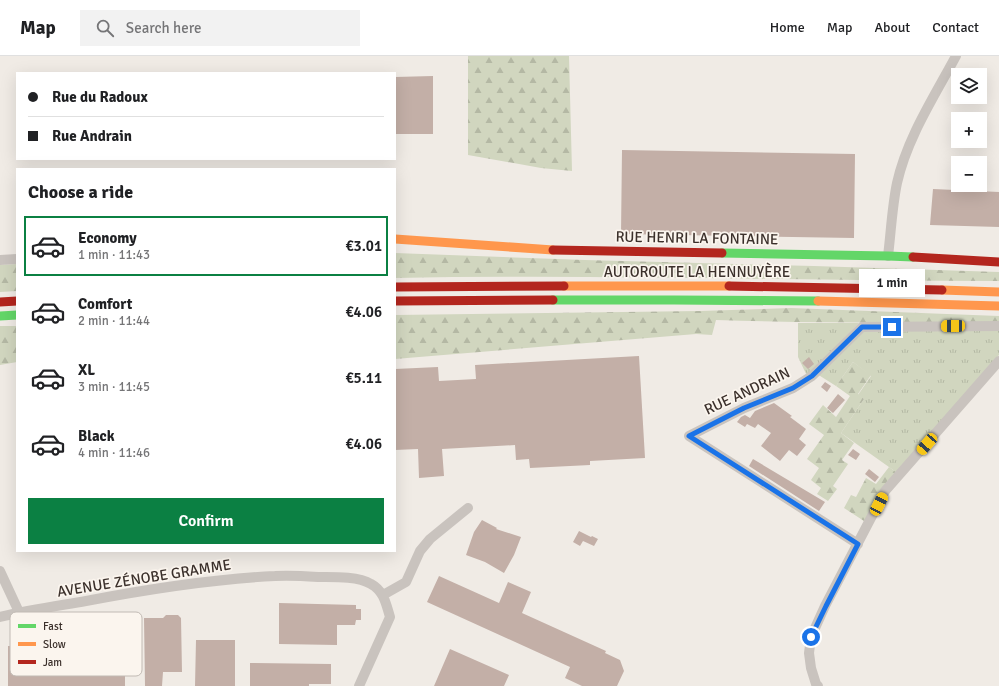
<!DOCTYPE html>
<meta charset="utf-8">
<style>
body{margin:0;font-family:Signika,sans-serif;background:#f2f2f2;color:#202124;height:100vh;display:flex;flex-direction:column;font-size:15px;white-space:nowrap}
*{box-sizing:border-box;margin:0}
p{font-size:13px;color:#757577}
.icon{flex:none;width:22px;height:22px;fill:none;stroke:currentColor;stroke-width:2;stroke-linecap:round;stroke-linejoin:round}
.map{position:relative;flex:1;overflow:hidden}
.sheet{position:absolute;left:16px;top:112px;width:380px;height:384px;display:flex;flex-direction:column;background:#fff;border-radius:0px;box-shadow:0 4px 16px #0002}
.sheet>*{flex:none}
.hud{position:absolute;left:16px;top:16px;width:380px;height:88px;border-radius:0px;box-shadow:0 4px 16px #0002;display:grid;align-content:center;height:88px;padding:0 12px;background:#fff}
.tools{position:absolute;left:951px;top:12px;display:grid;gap:8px}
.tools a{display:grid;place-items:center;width:36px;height:36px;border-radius:0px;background:#fff;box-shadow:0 4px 16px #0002;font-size:20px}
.end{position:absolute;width:18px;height:18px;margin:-9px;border:5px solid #1a73e8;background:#fff;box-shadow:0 0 0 2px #fff}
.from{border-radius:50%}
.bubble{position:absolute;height:28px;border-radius:0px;background:#fff;box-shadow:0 4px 16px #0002;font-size:13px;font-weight:600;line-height:28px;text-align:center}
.car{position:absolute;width:12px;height:24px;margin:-12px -6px;border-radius:5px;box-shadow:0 0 3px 1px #0007;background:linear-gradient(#f5c518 24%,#345 0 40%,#f5c518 0 76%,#345 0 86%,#f5c518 0)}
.hud b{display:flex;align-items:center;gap:14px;height:38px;font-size:15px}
.hud b+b{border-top:1px solid #e0e0e0}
.hud i{width:10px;height:10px;background:#202124}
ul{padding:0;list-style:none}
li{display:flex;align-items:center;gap:12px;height:60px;margin:0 8px 6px;padding:0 4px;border:2px solid transparent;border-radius:0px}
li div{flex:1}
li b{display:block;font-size:15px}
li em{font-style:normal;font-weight:600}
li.selected{border-color:#0b8043}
li>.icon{width:36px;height:36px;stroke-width:1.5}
h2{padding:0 12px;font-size:18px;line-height:48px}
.button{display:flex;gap:8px;margin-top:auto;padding:8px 12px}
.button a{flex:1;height:46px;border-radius:0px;background:#0b8043;color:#fff;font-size:16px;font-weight:600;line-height:46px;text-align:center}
header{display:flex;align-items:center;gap:24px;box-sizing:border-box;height:56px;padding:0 20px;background:#fff;border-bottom:1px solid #e0e0e0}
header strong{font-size:19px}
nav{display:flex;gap:22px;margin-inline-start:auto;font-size:14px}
.search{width:280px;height:36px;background:#f2f2f2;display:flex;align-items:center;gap:10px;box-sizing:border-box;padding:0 14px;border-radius:0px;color:#757577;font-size:15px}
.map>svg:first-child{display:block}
.grass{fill:url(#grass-tufts)}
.forest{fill:url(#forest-firs)}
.building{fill:#c3afa7}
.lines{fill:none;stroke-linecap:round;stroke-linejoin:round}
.street{stroke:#c9c3be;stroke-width:10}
.fast{stroke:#63d668;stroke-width:9}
.slow{stroke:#ff974d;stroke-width:9}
.jam{stroke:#b3261e;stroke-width:9}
.route{stroke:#1a73e8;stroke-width:5}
.labels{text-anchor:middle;stroke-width:3.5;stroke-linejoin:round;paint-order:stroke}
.street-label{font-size:15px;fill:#3b302b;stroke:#fbf5ee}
.key{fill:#fbf5ee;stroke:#c1bab4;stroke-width:1}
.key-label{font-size:11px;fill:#3b302b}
</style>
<header>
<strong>Map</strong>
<div class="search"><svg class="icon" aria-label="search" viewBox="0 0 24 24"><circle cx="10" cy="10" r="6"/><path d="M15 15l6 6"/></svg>Search here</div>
<nav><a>Home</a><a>Map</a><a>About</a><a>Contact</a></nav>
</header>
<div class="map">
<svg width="999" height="630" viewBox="0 0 999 630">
<defs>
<pattern id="grass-tufts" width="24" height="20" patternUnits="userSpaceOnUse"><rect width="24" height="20" fill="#d1d6bf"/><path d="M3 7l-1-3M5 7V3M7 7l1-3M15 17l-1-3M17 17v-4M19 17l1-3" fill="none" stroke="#b4b8a4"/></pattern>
<pattern id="forest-firs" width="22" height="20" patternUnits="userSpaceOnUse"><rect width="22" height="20" fill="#d1d6bf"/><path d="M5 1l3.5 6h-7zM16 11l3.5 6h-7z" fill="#b4b8a4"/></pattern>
</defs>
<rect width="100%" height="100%" fill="#f0ebe5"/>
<path class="grass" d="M798,267H859L807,320L798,301Z
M999,273V299L896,416L841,377L864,343L858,339L871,320L853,306L836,330L817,318L862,276Z"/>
<path class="forest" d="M468,0H569L572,115L541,112L468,99Z
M395,197L585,204L814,210L999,216V225C798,225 596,218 395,222Z
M17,208V235L0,236V209Z
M791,252L999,260V266C904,267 810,267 716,264L712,279L696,278L395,303V259L699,255Z
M0,270H17V306L0,309Z
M853,306L871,319L858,338L864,343L841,377L854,387L842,404L848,408L833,430L837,433L828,445L817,438L821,432L811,424L819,412L807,403L824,379L809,368L823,349L836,361L850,340L836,330Z
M889,411L896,416L864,465L844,452L851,439L856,441L866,422L876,428Z"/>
<path class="building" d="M433,20V78H395V21Z
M622,94L855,98L854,182L621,178Z
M933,133L999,136V171L930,169Z
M639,300L645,402L590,405V409L530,412L529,403L516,404L515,389L442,393L444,420L419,422L418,393L395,394V313L438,311L439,325L476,323L475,309Z
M809,301L814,308L808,313L802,307Z
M825,326L831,330L827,336L821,331Z
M838,338L845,344L833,357L827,352Z
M774,347L792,360L790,361L806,373L799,383L806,389L797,400L789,394L780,405L761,390L771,377L758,368L755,372L747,368L745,371L737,366L741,361L745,359L750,362L755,355Z
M853,393L860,398L856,404L848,399Z
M753,403L825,446L819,455L749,410Z
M869,413L879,421L875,426L865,418Z
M482,464L497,472L496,473L521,481L514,499L504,517L485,506L466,499L474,476Z
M579,475L591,481L592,480L598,483L594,490L583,485L580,490L573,486Z
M439,520L499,547L508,526L531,536L522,557L606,595L605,597L620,604L624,615L617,630H582L565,622L570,611L427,546Z
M279,547L356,549V553H361V564H356L355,569H337V589L279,588Z
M166,559H178L181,562L182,616H163L162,630H145L144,562H163Z
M44,573L125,574V630H8V590L44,591Z
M196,584H235V630H195Z
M450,593L509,619L504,630H434Z
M250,607L331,608V628H309V630H250Z"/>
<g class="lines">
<path class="street" d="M888,200C891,176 892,151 897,127C907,82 934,41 956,0
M0,204L17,203
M858,488L689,380L744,352L793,332L812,320L862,271L999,270
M0,515L19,556
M383,539L406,526L420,495L430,483L468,452
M0,561C28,554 57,550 86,545C149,533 212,523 275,520C289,519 304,520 318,521C333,521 358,520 371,528C384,535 386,548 390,561L359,630
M818,630L816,628L811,612L809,597L811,581L825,550L885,435L999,305"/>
<path class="fast" d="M722,197L888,200L913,201
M553,244H674L818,245
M0,260L17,259"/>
<path class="slow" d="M395,183L553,194
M564,230H729
M942,234L999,236
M818,245L999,250"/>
<path class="jam" d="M553,194L722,197
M913,201L999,206
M729,230L942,234
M395,231L564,230
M395,245L553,244
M0,246L17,245"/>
</g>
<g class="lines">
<path class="route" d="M811,581L826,550L858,488L689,380L744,352L793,332L812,320L862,271H892"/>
</g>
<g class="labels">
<g class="street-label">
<text transform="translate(697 182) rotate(1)" y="5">RUE HENRI LA FONTAINE</text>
<text x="697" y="221">AUTOROUTE LA HENNUYÈRE</text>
<text transform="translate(747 335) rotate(-25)" y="5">RUE ANDRAIN</text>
<text transform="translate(144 522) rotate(-9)" y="5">AVENUE ZÉNOBE GRAMME</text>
</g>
</g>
<rect x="10" y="556" width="132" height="64" rx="6" class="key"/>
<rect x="18" y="568" width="18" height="4" fill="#63d668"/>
<rect x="18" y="586" width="18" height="4" fill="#ff974d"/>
<rect x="18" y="604" width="18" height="4" fill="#b3261e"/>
<g class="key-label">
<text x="43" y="574">Fast</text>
<text x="43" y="592">Slow</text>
<text x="43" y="610">Jam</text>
</g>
</svg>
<div class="tools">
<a><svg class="icon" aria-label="layers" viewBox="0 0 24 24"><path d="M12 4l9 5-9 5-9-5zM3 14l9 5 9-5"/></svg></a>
<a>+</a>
<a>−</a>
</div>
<i class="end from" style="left:811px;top:581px"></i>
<i class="end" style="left:892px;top:271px"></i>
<div class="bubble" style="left:859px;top:213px;width:66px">1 min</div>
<i class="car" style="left:953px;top:270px;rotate:269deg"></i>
<i class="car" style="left:927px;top:388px;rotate:221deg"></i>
<i class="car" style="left:879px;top:448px;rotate:27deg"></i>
<div class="hud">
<b><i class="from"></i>Rue du Radoux</b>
<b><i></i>Rue Andrain</b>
</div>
<section class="sheet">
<h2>Choose a ride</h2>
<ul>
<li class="selected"><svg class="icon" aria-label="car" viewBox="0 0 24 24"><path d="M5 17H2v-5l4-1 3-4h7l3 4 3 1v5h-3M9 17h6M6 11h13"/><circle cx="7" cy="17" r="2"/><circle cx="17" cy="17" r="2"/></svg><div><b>Economy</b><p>1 min · 11:43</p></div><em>€3.01</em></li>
<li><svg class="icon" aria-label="car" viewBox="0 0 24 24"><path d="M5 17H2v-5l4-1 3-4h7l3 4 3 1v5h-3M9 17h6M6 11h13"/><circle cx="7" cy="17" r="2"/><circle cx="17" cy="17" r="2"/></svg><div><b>Comfort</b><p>2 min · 11:44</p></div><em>€4.06</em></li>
<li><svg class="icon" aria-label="car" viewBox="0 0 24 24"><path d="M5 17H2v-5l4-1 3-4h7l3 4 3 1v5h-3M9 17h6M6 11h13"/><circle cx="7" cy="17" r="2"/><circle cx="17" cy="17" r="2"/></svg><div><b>XL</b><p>3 min · 11:45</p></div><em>€5.11</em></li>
<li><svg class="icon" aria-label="car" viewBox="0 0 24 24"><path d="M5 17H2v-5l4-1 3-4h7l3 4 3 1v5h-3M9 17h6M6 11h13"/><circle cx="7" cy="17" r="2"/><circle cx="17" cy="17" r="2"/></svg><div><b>Black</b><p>4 min · 11:46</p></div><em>€4.06</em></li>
</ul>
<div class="button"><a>Confirm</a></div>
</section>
</div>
